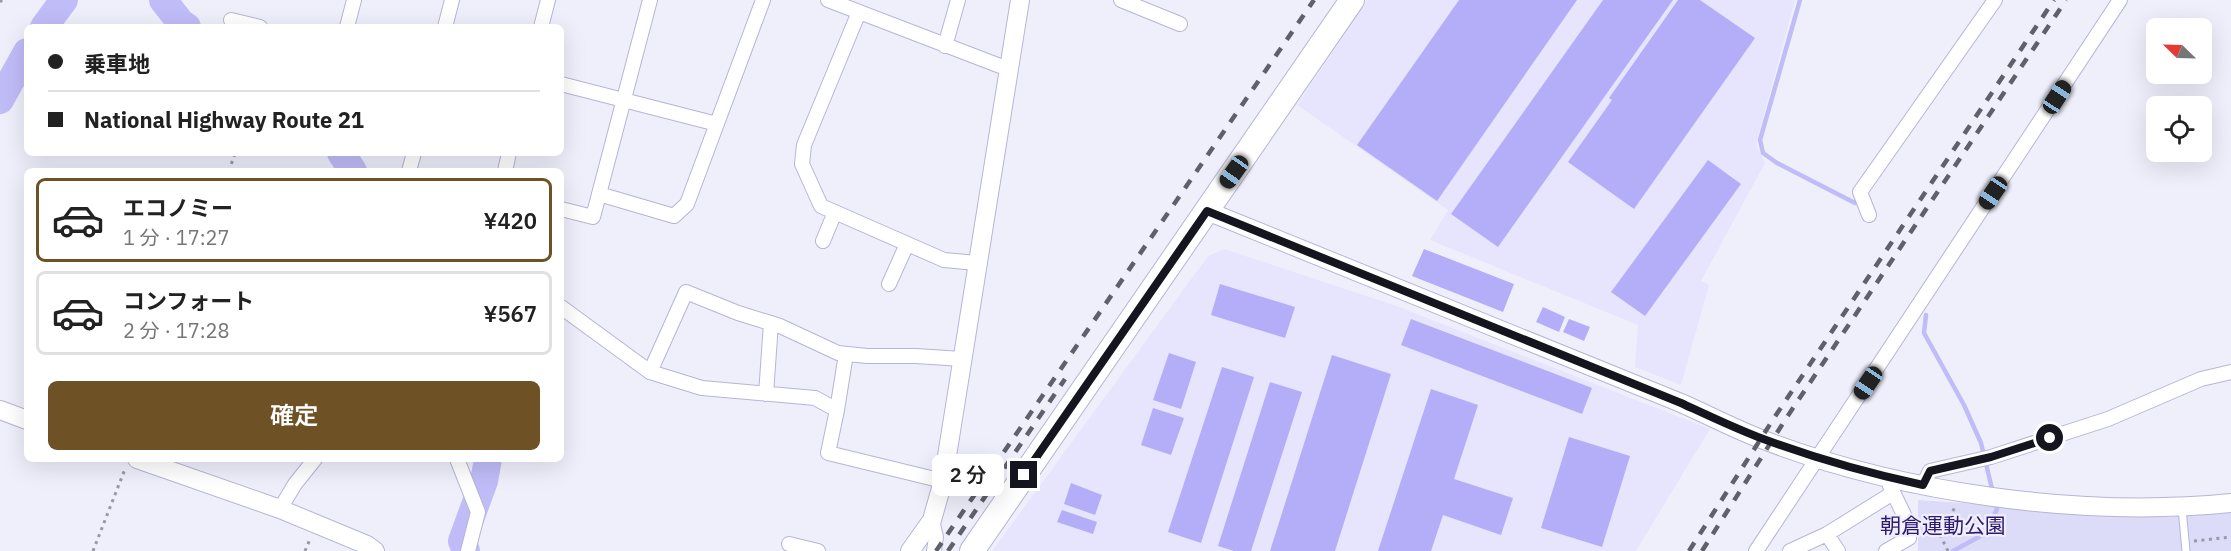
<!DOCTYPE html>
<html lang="ja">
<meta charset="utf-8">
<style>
body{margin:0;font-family:"IBM Plex Sans","Noto Sans JP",sans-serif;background:#f2f2f2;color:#222;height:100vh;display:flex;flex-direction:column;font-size:22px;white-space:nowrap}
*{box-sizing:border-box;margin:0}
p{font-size:20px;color:#767676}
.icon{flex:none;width:33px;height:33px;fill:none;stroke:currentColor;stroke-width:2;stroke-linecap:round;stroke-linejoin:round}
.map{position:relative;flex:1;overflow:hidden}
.details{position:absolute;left:24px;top:168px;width:540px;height:294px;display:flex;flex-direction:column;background:#fff;border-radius:9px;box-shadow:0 6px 24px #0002}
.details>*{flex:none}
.banner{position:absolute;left:24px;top:24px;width:540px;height:132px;border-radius:9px;box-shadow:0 6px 24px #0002;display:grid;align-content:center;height:132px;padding:0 24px;background:#fff}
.needle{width:39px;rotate:293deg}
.fabs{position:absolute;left:2146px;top:18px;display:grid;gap:12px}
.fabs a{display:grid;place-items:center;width:66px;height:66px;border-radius:9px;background:#fff;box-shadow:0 6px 24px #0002;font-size:30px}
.end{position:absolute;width:27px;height:27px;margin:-14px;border:8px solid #151520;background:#fff;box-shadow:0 0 0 3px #fff}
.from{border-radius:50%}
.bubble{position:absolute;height:42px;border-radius:9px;background:#fff;box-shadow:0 6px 24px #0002;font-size:20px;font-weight:600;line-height:42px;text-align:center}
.car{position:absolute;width:18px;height:36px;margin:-18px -9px;border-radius:8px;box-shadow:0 0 4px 2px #0007;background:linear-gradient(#222 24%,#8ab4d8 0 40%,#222 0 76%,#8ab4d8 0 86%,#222 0)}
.banner b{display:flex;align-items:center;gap:21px;height:57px;font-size:22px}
.banner b+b{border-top:2px solid #e0e0e0}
.banner i{width:15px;height:15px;background:#222}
ul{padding:10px 0 0;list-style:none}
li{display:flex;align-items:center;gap:18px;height:84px;margin:0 12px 9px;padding:0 12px;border:3px solid #e0e0e0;border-radius:9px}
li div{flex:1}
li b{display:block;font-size:22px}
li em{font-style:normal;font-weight:600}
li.current{border-color:#6e5225}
li>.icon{width:54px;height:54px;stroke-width:1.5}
.primary-button{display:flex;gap:12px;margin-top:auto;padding:12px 24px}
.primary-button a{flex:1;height:69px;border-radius:9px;background:#6e5225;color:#fff;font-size:24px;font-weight:600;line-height:69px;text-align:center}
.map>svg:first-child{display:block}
.built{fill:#e6e5fd}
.green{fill:#dcdbf8}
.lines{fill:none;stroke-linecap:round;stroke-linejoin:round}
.stream{stroke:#bfbcf8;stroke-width:4.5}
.river{stroke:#bfbcf8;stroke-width:28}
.building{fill:#b4aef9}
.service-casing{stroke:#b6b5d4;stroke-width:9}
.minor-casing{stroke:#b6b5d4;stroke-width:16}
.tertiary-casing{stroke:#b6b5d4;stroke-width:20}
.trunk-casing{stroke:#b6b5d4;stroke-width:26}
.path{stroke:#9999a6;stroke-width:3;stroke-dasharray:3 4.5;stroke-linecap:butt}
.service{stroke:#fff;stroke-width:7}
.minor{stroke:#fff;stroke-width:14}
.tertiary{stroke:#fff;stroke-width:18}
.trunk{stroke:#fff;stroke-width:24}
.rail{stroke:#60606c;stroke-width:4.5;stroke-dasharray:10 10;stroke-linecap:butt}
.route{stroke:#151520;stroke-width:8}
.labels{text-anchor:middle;stroke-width:4.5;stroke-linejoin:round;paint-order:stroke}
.park-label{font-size:21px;fill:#301a6f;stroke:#efeffc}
</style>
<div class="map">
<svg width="2231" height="551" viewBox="0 0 2231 551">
<rect width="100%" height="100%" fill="#efeffc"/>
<path class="built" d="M1368,0H1795L1756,144L1765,163L1701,281L1709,285L1681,385L1635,367L1638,325L1430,240L1448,210L1297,105Z
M1224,249L1394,305L1710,429L1636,551H992L1208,256Z"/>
<path class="green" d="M1918,500L2171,517L2231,512V551H1918Z"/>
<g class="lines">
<path class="stream" d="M1800,0L1760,140L1763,153L1777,163L1855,203
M1926,315L1924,333L1964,405L1981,443L1993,493
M1953,551L1986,533L1997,509L1995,501"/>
<path class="river" d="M163,0L181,23L187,27
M44,27L64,0
M0,100L27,52
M341,153L353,171
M466,551L462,541L484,481L488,459"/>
</g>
<path class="building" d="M1459,0H1577L1437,201L1357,145Z
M1603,0H1673L1498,247L1451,214Z
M1678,0H1700L1755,38L1634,209L1568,162L1612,100L1609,98Z
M1708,160L1741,184L1645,316L1611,292Z
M1424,249L1514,284L1503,312L1412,276Z
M1220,284L1295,307L1285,338L1211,315Z
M1543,307L1565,317L1559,332L1536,322Z
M1411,319L1592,388L1582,414L1401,345Z
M1569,319L1590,327L1584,341L1563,332Z
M1169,353L1196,362L1181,409L1153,400Z
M1332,355L1391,374L1335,551H1270Z
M1222,367L1254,377L1201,543L1168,532Z
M1270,382L1302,392L1251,551H1234L1218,546Z
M1431,389L1478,405L1454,479L1513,498L1501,535L1443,515L1431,551H1378Z
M1153,408L1184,418L1171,455L1141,445Z
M1569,437L1630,456L1602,547L1541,528Z
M1071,483L1102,495L1095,515L1064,504Z
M1062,510L1097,522L1093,534L1057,522Z"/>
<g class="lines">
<g class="service-casing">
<path id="service" d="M2182,508L2186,551"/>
</g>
<g class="minor-casing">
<path id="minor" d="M828,0L1008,69
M1121,0L1180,24
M859,12L804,145L802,164L821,206L944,260L977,263
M231,20L260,27
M347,27L354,0
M445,27L452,0
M541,27L548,0
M945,46L958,0
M561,84L717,124
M409,171L414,153
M505,171L509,153
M599,194L674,216L687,204L763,0
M561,209L593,217L650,0
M1869,215L1860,192L1995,0
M823,241L835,212
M889,284L907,244
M561,307L650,372L686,292L738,313L780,326L838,353L867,356H916L962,359
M650,372L702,388L815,398L837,410L828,453L943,481
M766,394L771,323
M837,410L846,354
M457,459L478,512L468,551
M1923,485L1930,471L1991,457L2108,419L2201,379L2231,372
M280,509L295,484L315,459
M932,520L936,537L934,551
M1827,534L1838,551
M789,544L818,551
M1756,551L2120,0
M1790,551L1827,534L1893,493
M1886,551L1909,538L1907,521L1890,486"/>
</g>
<g class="tertiary-casing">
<path id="tertiary" d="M1207,211L1681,403C1706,414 1731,427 1756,437C1898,493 2080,518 2231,503
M0,410L27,420
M137,459L280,509L367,545L375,551
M910,551L932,520L943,481L1020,0"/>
</g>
<g class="trunk-casing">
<path id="trunk" d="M972,551L1352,0"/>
</g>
<path class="path" d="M0,2L2,0
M229,171L235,153
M2194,541L2231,537
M93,551L125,469
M305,551L310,539
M1948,551L1940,535L1955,507"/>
<use href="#service" class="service"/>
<use href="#minor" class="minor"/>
<use href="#tertiary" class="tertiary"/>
<use href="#trunk" class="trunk"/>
<path class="rail" d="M936,551L1314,0
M948,551L1065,379
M1689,551L1776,415L2054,0
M1702,551L1787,417L2066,0"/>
</g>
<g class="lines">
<path class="route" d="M1024,475L1207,211L1681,403C1707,415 1732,427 1758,437C1811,457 1867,473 1923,485L1930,471L1991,457L2050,438"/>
</g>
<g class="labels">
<g class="park-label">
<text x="1943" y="533">朝倉運動公園</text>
</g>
</g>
</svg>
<div class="fabs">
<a><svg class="needle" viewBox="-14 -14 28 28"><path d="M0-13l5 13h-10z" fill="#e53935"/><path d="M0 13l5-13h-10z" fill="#767676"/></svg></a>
<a><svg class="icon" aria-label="locate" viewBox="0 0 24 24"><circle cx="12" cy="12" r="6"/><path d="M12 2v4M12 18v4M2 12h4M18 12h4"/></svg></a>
</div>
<i class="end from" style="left:2050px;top:438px"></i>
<i class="end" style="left:1024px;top:475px"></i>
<div class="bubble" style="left:932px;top:454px;width:72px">2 分</div>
<i class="car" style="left:2057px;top:97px;rotate:33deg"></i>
<i class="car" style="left:1234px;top:172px;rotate:215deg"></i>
<i class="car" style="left:1993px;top:193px;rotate:214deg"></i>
<i class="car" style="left:1868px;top:383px;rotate:214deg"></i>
<div class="banner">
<b><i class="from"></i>乗車地</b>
<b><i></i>National Highway Route 21</b>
</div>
<section class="details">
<ul>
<li class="current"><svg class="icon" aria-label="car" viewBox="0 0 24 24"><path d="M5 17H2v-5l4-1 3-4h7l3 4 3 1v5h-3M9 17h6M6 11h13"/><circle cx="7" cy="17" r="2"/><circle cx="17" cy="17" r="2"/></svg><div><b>エコノミー</b><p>1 分 · 17:27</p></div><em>¥420</em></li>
<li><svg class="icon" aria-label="car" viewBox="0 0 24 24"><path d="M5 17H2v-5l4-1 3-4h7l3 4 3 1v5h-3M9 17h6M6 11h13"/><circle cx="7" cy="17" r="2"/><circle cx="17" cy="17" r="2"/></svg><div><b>コンフォート</b><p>2 分 · 17:28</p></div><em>¥567</em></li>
</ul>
<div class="primary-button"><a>確定</a></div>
</section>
</div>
